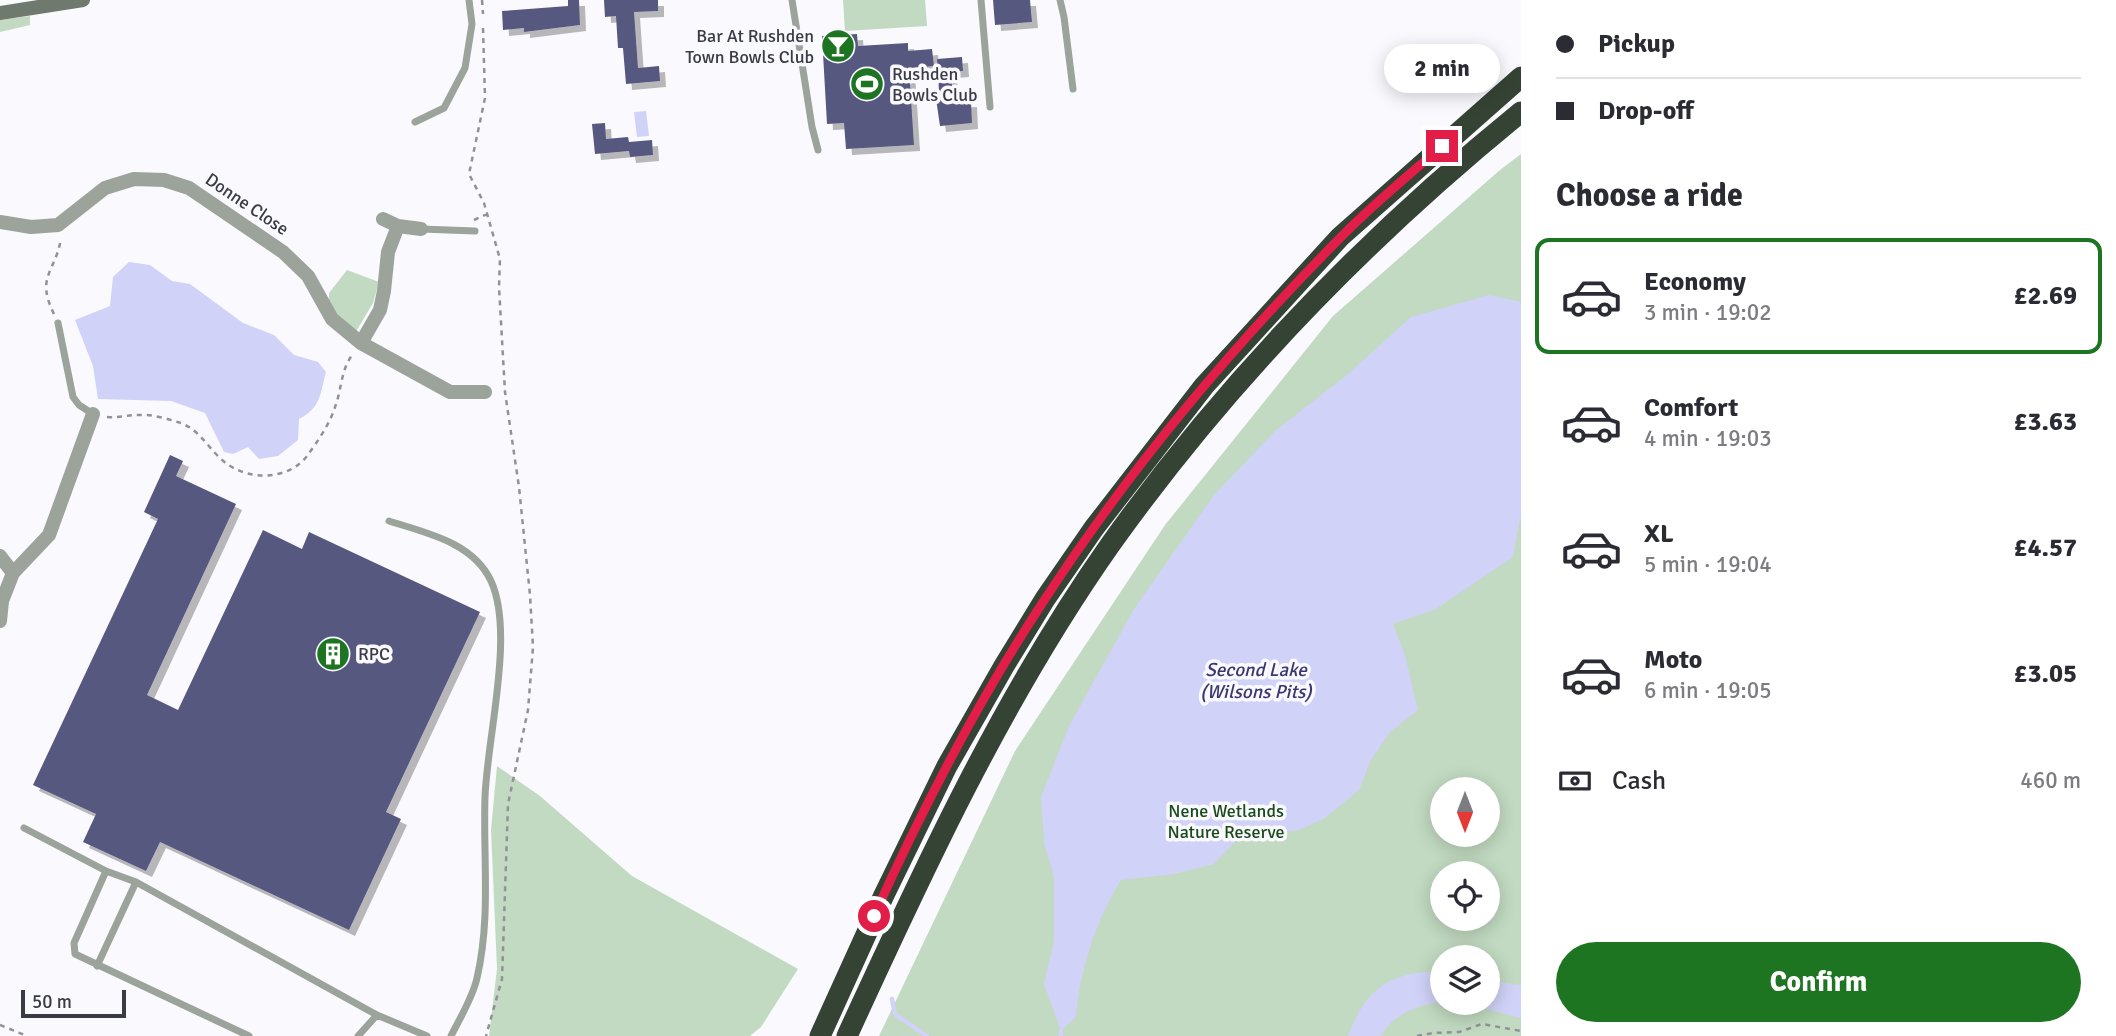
<!DOCTYPE html>
<meta charset="utf-8">
<style>
body{margin:0;font-family:Signika,sans-serif;background:#f7f7f7;color:#2b2b33;height:100vh;display:flex;flex-direction:column;font-size:26px;white-space:nowrap}
*{box-sizing:border-box;margin:0}
p{font-size:23px;color:#7c7c81}
.icon{flex:none;width:38px;height:38px;fill:none;stroke:currentColor;stroke-width:2;stroke-linecap:round;stroke-linejoin:round}
.map{position:relative;flex:1;overflow:hidden}
.panel{display:flex;flex-direction:column;background:#fff;width:595px}
.panel>*{flex:none}
.top-card{display:grid;align-content:center;height:154px;padding:0 35px;background:#fff}
.needle{width:46px;rotate:180deg}
.buttons{position:absolute;left:1430px;top:777px;display:grid;gap:14px}
.buttons a{display:grid;place-items:center;width:70px;height:70px;border-radius:50%;background:#fff;box-shadow:0 4px 18px #0003;font-size:35px}
.scale{position:absolute;left:21px;bottom:18px;width:105px;box-sizing:border-box;padding-left:7px;border:4px solid #3a3b44;border-top:0;font-size:19px;line-height:24px;white-space:nowrap;color:#3a3b44;-webkit-text-stroke:5px #f9f9fe;paint-order:stroke}
.end{position:absolute;width:32px;height:32px;margin:-16px;border:9px solid #e11d48;background:#fff;box-shadow:0 0 0 4px #fff}
.from{border-radius:50%}
.bubble{position:absolute;height:49px;border-radius:24px;background:#fff;box-shadow:0 4px 18px #0003;font-size:23px;font-weight:800;line-height:49px;text-align:center}
.top-card b{display:flex;align-items:center;gap:24px;height:66px;font-size:26px}
.top-card b+b{border-top:2px solid #e1e1e2}
.top-card i{width:18px;height:18px;background:#2b2b33}
ul{padding:0;list-style:none}
li{display:flex;align-items:center;gap:21px;height:116px;margin:0 14px 10px;padding:0 21px;border:4px solid transparent;border-radius:14px}
li div{flex:1}
li b{display:block;font-size:26px}
li em{font-style:normal;font-weight:800}
li.selected{border-color:#1d7522}
li>.icon{width:63px;height:63px;stroke-width:1.5}
h2{padding:0 35px;font-size:32px;line-height:84px}
.pay{display:flex;align-items:center;gap:18px;height:77px;padding:0 35px;font-size:26px}
.pay p{margin-inline-start:auto}
.button{display:flex;gap:14px;margin-top:auto;padding:14px 35px}
.button a{flex:1;height:80px;border-radius:42px;background:#1d7522;color:#fff;font-size:28px;font-weight:800;line-height:80px;text-align:center}
main{display:flex;flex:1;min-height:0}
.map>svg:first-child{display:block}
.green{fill:#c2dac1;fill-rule:evenodd}
.water{fill:#d0d2f7}
.lines{fill:none;stroke-linecap:round;stroke-linejoin:round}
.stream{stroke:#d0d2f7;stroke-width:4.5}
.building{fill:#575880;filter:url(#shadow)}
.path{stroke:#919198;stroke-width:2.5;stroke-dasharray:5 5;stroke-linecap:butt}
.lane{stroke:#9ba39b;stroke-width:7}
.street{stroke:#9ba39b;stroke-width:14}
.secondary{stroke:#6f796e;stroke-width:14}
.highway{stroke:#354334;stroke-width:21}
.route{stroke:#e11d48;stroke-width:9}
.labels{text-anchor:middle;stroke-width:7;stroke-linejoin:round;paint-order:stroke}
.poi-label{font-size:18px;fill:#3a3b44;stroke:#f9f9fe;text-anchor:start}
.street-label{font-size:18px;fill:#3a3b44;stroke:#f9f9fe}
.park-label{font-size:18px;fill:#194b1a;stroke:#f9f9fe}
.water-label{font-size:19px;font-style:italic;fill:#3b3871;stroke:#f9f9fe}
</style>
<main>
<div class="map">
<svg width="1521" height="1036" viewBox="0 0 1521 1036">
<defs>
<filter id="shadow"><feDropShadow dx="6" dy="6" stdDeviation="0" flood-color="#0004"/></filter>
</defs>
<rect width="100%" height="100%" fill="#f9f9fe"/>
<path class="green" d="M843,0H925L927,26L845,31Z
M30,16V25L0,32V20Z
M1521,154V1036H879L1015,751L1165,525L1333,316L1500,170ZM1442,789H1488V835H1442ZM1442,873H1488V919H1442ZM1442,957H1488V1003H1442Z
M347,270L379,282L373,303L357,330L346,327L329,304V293Z
M497,766L540,796L632,876L798,969L761,1027L750,1036H489L497,969L491,830Z"/>
<path class="water" d="M646,111L649,136L637,137L634,112Z
M129,262L150,265L172,281L190,284L243,323L274,335L294,355L318,362L326,372C320,394 321,408 299,419L298,440L278,456L259,459L248,447L233,454L224,452L205,413L171,401L98,399L93,366L75,320L110,306L113,277Z
M1489,295L1521,302V513L1513,557L1436,609L1393,624L1405,655L1418,710L1390,732L1371,760L1359,790L1325,818L1297,831H1245L1214,864L1174,874L1121,880C1096,921 1080,969 1076,1017L1061,1031L1044,984L1054,941V877L1044,843L1041,797L1069,726L1134,609L1214,495L1276,430L1347,375L1411,317Z
M1425,972L1442,973V1002C1418,1004 1393,1015 1380,1036H1348C1363,997 1381,976 1425,972Z
M1488,981L1521,985V1018L1463,1003H1488Z"/>
<g class="lines">
<path class="stream" d="M892,999L895,1014L927,1036
M1061,1031V1036"/>
</g>
<path class="building" d="M568,0H579L580,25L524,32V28L503,30L502,11L568,6Z
M604,0H658V11L634,12L638,68L659,66L660,81L626,84L623,48H618L616,16L605,17Z
M993,0H1030L1032,22L995,25Z
M857,34L858,46L908,43V51L932,49L934,66L909,68L914,145L846,149L844,123L827,124L822,36Z
M962,57L963,71L951,72L953,102L971,101L972,123L940,126L935,92L939,91L937,59Z
M605,123L606,139L628,137L629,142L652,140L653,155L630,157L629,151L595,154L592,124Z
M170,455L183,461L176,476L236,504L147,695L178,710L263,530L302,549L309,532L480,612L386,812L401,819L349,930L160,842L146,871L83,842L96,814L33,785L158,519L144,512Z"/>
<g class="lines">
<path class="path" d="M482,0L483,14
M483,28L485,98L469,174L484,203L500,259L499,287L505,392L519,487L530,595L533,647L528,710L508,804L502,979L486,1036
M474,220L487,214
M54,314C35,276 56,272 61,238
M107,417C119,418 127,415 139,415C152,414 168,419 181,423C199,430 207,446 221,459C244,481 287,482 307,456C318,441 331,422 336,404C342,387 341,369 353,354
M0,1025L27,1036
M1417,1036L1433,1033L1459,1032L1482,1024L1521,1031"/>
<path class="lane" d="M792,0L812,127L818,150
M981,0L990,107
M1060,0L1064,17L1073,89
M415,122L444,108L465,68L472,24L469,0
M421,229L475,231
M58,323L73,397L79,405L93,414
M389,521C426,533 473,542 491,581C515,633 487,738 485,797C483,858 491,918 477,978C473,997 460,1018 451,1036
M24,828L106,871L136,882L377,1015
M106,871L74,943L75,954L249,1036
M97,966L136,882
M358,1036L377,1015L427,1036"/>
<path class="street" d="M383,219L398,226L421,229
M0,222L31,227L58,225L105,188L134,179L164,180L189,188L283,252L308,276L332,319L361,343L450,392H485
M361,343L380,310L384,291L388,252L398,226
M0,556L13,573
M0,621L2,601L13,573L49,535L93,414"/>
<path class="secondary" d="M0,13L83,0"/>
<path class="highway" d="M820,1036L884,895L947,766L1004,666L1045,599L1094,528L1204,386L1340,237L1521,77
M847,1036C924,868 1003,697 1110,545C1226,382 1366,238 1521,112"/>
</g>
<g class="lines">
<path class="route" d="M874,916C923,807 979,699 1045,599C1129,470 1232,347 1340,238C1372,205 1408,176 1442,146"/>
</g>
<defs>
<g id="bar-disc" transform="scale(1.75)"><circle r="9.5" fill="#1d7522" stroke="#f9f9fe"/><path d="M-6-5H6L.8 .8V4.5H3.5V6h-7V4.5H-.8V.8Z" fill="#fff"/></g>
<g id="stadium-disc" transform="scale(1.75)"><circle r="9.5" fill="#1d7522" stroke="#f9f9fe"/><path d="M0-5a6.5 5 0 1 0 0 10a6.5 5 0 1 0 0-10ZM-3.5-1.8h7v3.6h-7Z" fill="#fff"/></g>
<g id="building-disc" transform="scale(1.75)"><circle r="9.5" fill="#1d7522" stroke="#f9f9fe"/><path d="M-4-6H4V6H1V3H-1V6H-4ZM-2.5-4.3h1.7v1.8h-1.7ZM.8-4.3h1.7v1.8H.8ZM-2.5-1h1.7V.8h-1.7ZM.8-1h1.7V.8H.8Z" fill="#fff"/></g>
</defs>
<g fill-rule="evenodd">
<use href="#bar-disc" x="838" y="46"/>
<use href="#stadium-disc" x="867" y="84"/>
<use href="#building-disc" x="333" y="654"/>
</g>
<g class="labels">
<g class="poi-label">
<text x="814" y="42" text-anchor="end">Bar At Rushden<tspan x="814" dy="21">Town Bowls Club</tspan></text>
<text x="892" y="80">Rushden<tspan x="892" dy="21">Bowls Club</tspan></text>
<text x="358" y="660">RPC</text>
</g>
<g class="street-label">
<text transform="translate(247 204) rotate(34)" y="6">Donne Close</text>
</g>
<g class="park-label">
<text x="1226" y="817">Nene Wetlands<tspan x="1226" dy="21">Nature Reserve</tspan></text>
</g>
<g class="water-label">
<text x="1256" y="676">Second Lake<tspan x="1256" dy="22">(Wilsons Pits)</tspan></text>
</g>
</g>
</svg>
<div class="buttons">
<a><svg class="needle" viewBox="-14 -14 28 28"><path d="M0-13l5 13h-10z" fill="#e53935"/><path d="M0 13l5-13h-10z" fill="#7c7c81"/></svg></a>
<a><svg class="icon" aria-label="locate" viewBox="0 0 24 24"><circle cx="12" cy="12" r="6"/><path d="M12 2v4M12 18v4M2 12h4M18 12h4"/></svg></a>
<a><svg class="icon" aria-label="layers" viewBox="0 0 24 24"><path d="M12 4l9 5-9 5-9-5zM3 14l9 5 9-5"/></svg></a>
</div>
<div class="scale">50 m</div>
<i class="end from" style="left:874px;top:916px"></i>
<i class="end" style="left:1442px;top:146px"></i>
<div class="bubble" style="left:1384px;top:44px;width:116px">2 min</div>
</div>
<section class="panel">
<div class="top-card">
<b><i class="from"></i>Pickup</b>
<b><i></i>Drop-off</b>
</div>
<h2>Choose a ride</h2>
<ul>
<li class="selected"><svg class="icon" aria-label="car" viewBox="0 0 24 24"><path d="M5 17H2v-5l4-1 3-4h7l3 4 3 1v5h-3M9 17h6M6 11h13"/><circle cx="7" cy="17" r="2"/><circle cx="17" cy="17" r="2"/></svg><div><b>Economy</b><p>3 min · 19:02</p></div><em>£2.69</em></li>
<li><svg class="icon" aria-label="car" viewBox="0 0 24 24"><path d="M5 17H2v-5l4-1 3-4h7l3 4 3 1v5h-3M9 17h6M6 11h13"/><circle cx="7" cy="17" r="2"/><circle cx="17" cy="17" r="2"/></svg><div><b>Comfort</b><p>4 min · 19:03</p></div><em>£3.63</em></li>
<li><svg class="icon" aria-label="car" viewBox="0 0 24 24"><path d="M5 17H2v-5l4-1 3-4h7l3 4 3 1v5h-3M9 17h6M6 11h13"/><circle cx="7" cy="17" r="2"/><circle cx="17" cy="17" r="2"/></svg><div><b>XL</b><p>5 min · 19:04</p></div><em>£4.57</em></li>
<li><svg class="icon" aria-label="car" viewBox="0 0 24 24"><path d="M5 17H2v-5l4-1 3-4h7l3 4 3 1v5h-3M9 17h6M6 11h13"/><circle cx="7" cy="17" r="2"/><circle cx="17" cy="17" r="2"/></svg><div><b>Moto</b><p>6 min · 19:05</p></div><em>£3.05</em></li>
</ul>
<div class="pay"><svg class="icon" aria-label="cash" viewBox="0 0 24 24"><path d="M3 7h18v10H3z"/><circle cx="12" cy="12" r="2"/></svg>Cash<p>460 m</p></div>
<div class="button"><a>Confirm</a></div>
</section>
</main>
